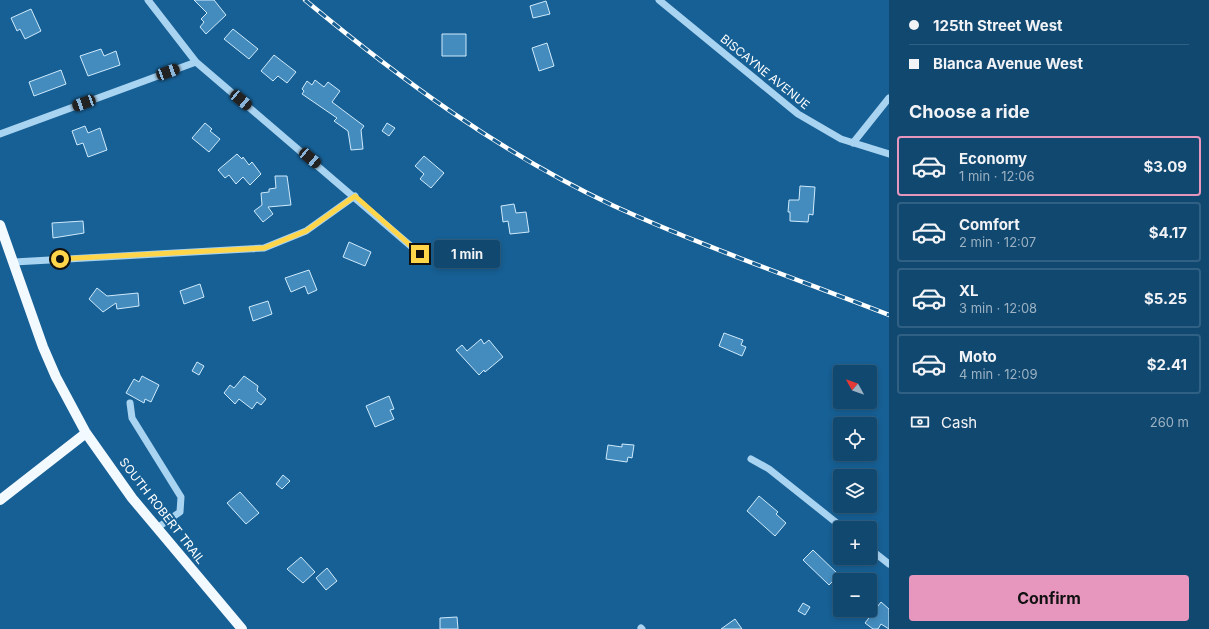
<!DOCTYPE html>
<meta charset="utf-8">
<style>
body{margin:0;font-family:Inter,sans-serif;background:#1e5278;color:#f1f3f6;height:100vh;display:flex;flex-direction:column;font-size:15px;white-space:nowrap}
*{box-sizing:border-box;margin:0}
p{font-size:13px;color:#9cb2c3}
.icon{flex:none;width:22px;height:22px;fill:none;stroke:currentColor;stroke-width:2;stroke-linecap:round;stroke-linejoin:round}
.map{position:relative;flex:1;overflow:hidden}
.side{display:flex;flex-direction:column;background:#114870;width:320px}
.side>*{flex:none}
.hud{display:grid;align-content:center;height:88px;padding:0 20px;background:#114870}
.needle{width:26px;rotate:310deg}
.controls{position:absolute;left:833px;top:365px;display:grid;gap:8px}
.controls a{display:grid;place-items:center;width:44px;height:44px;border-radius:4px;background:#114870;box-shadow:0 2px 6px #0003,0 0 0 1px #306083;font-size:20px}
.end{position:absolute;width:18px;height:18px;margin:-9px;border:5px solid #ffd54a;background:#111;box-shadow:0 0 0 2px #111}
.from{border-radius:50%}
.bubble{position:absolute;height:28px;border-radius:4px;background:#114870;box-shadow:0 2px 6px #0003,0 0 0 1px #306083;font-size:13px;font-weight:700;line-height:28px;text-align:center}
.car{position:absolute;width:12px;height:24px;margin:-12px -6px;border-radius:5px;box-shadow:0 0 3px 1px #0007;background:linear-gradient(#222 24%,#8ab4d8 0 40%,#222 0 76%,#8ab4d8 0 86%,#222 0)}
.hud b{display:flex;align-items:center;gap:14px;height:38px;font-size:15px}
.hud b+b{border-top:1px solid #306083}
.hud i{width:10px;height:10px;background:#f1f3f6}
ul{padding:0;list-style:none}
li{display:flex;align-items:center;gap:12px;height:60px;margin:0 8px 6px;padding:0 12px;border:2px solid #306083;border-radius:4px}
li div{flex:1}
li b{display:block;font-size:15px}
li em{font-style:normal;font-weight:700}
li.selected{border-color:#e797bd}
li>.icon{width:36px;height:36px;stroke-width:1.5}
h2{padding:0 20px;font-size:18px;line-height:48px}
.pay{display:flex;align-items:center;gap:10px;height:44px;padding:0 20px;font-size:15px}
.pay p{margin-inline-start:auto}
.action{display:flex;gap:8px;margin-top:auto;padding:8px 20px}
.action a{flex:1;height:46px;border-radius:4px;background:#e797bd;color:#111;font-size:16px;font-weight:700;line-height:46px;text-align:center}
main{display:flex;flex:1;min-height:0}
.map>svg:first-child{display:block}
.building{fill:#448cbe;stroke:#cfeafc}
.lines{fill:none;stroke-linecap:round;stroke-linejoin:round}
.minor{stroke:#a8d3f1;stroke-width:7}
.major{stroke:#f2f9ff;stroke-width:10}
.rail-casing{stroke:#fff;stroke-width:4.5}
.rail{stroke:#176095;stroke-width:3;stroke-dasharray:9;stroke-linecap:butt}
.route{stroke:#ffd54a;stroke-width:5}
.labels{text-anchor:middle;stroke-width:4;stroke-linejoin:round;paint-order:stroke}
.street-label{font-size:12px;fill:#fff;stroke:#176095}
</style>
<main>
<div class="map">
<svg width="889" height="629" viewBox="0 0 889 629">
<rect width="100%" height="100%" fill="#176095"/>
<path class="building" d="M194,0H214L226,15L206,34L200,27L204,22L201,19L207,13Z
M546,1L550,14L533,18L530,6Z
M31,9L41,31L25,39L20,29L17,31L11,18Z
M233,29L258,49L249,59L224,39Z
M442,34H466V56H442Z
M547,43L554,66L539,71L532,48Z
M101,49L104,56L116,51L120,65L88,76L80,56Z
M274,55L296,72L287,83L278,76L273,81L261,71Z
M61,70L66,84L34,96L29,82Z
M315,80L324,87L328,82L340,91L332,102L364,126L361,130L363,149L351,150L348,131L334,121L337,118L302,94L304,91L302,89L307,81L312,85Z
M205,123L212,129L210,131L220,139L209,152L192,138Z
M387,123L395,128L389,136L382,131Z
M85,126L88,133L100,128L107,150L88,157L83,143L77,145L72,131Z
M237,154L242,159L243,157L249,165L252,162L261,174L250,185L243,177L236,184L229,175L225,178L218,170Z
M424,156L444,173L431,188L420,179L424,174L415,166Z
M275,176H287L291,205L268,207L273,214L263,222L254,211L262,205L261,193L269,192V189L276,188Z
M800,186L815,187L813,215L809,214L808,222L790,221V212H788L789,200H799Z
M514,204L516,213L526,212L529,232L510,234L508,221L503,222L501,206Z
M83,221L84,233L53,238L52,223Z
M349,242L371,252L365,266L343,257Z
M309,270L317,290L308,294L305,286L291,292L285,278Z
M200,284L204,297L184,304L180,291Z
M97,288L107,296L138,293L139,306L117,309L116,303L103,312L89,299Z
M268,301L272,314L253,321L249,307Z
M724,333L743,340L741,345L746,347L742,356L719,346Z
M481,339L484,344L489,340L503,357L485,372L484,370L479,375L456,350L462,345L467,351Z
M197,362L204,366L199,375L192,371Z
M142,376L159,385L151,402L145,399L144,403L126,393L134,379L139,382Z
M244,376L258,386L257,391L266,399L261,405L257,402L252,409L239,399L235,404L224,393L230,385L234,388Z
M389,396L394,409L390,410L394,419L375,427L366,406Z
M622,444L634,445L632,458L628,457L627,462L606,459L608,445L622,447Z
M283,475L290,481L282,489L276,484Z
M240,492L259,513L246,524L227,503Z
M759,496L778,512L776,514L786,523L775,536L747,511Z
M813,550L839,575L829,585L803,560Z
M301,557L315,572L303,583L287,569Z
M327,568L337,581L326,590L316,578Z
M881,602L889,609V629L881,624L878,629H873L865,623Z
M803,603L810,607L805,615L798,611Z
M457,617L458,629H440V618Z
M735,619L742,629H721Z"/>
<g class="lines">
<path class="minor" d="M148,0L196,62L420,254
M659,0L798,114L841,139L889,154
M0,134L196,62
M853,143L889,98
M14,262L264,248L306,231L355,196
M130,403L132,418L181,497L180,512L157,528
M751,459L769,469L843,528
M870,549L889,564
M641,628L642,629"/>
<path class="major" d="M0,225L43,347L56,377L86,433L132,498L242,629
M0,500L86,433"/>
<g class="rail-casing">
<path id="rail" d="M305,0C400,79 502,154 614,206C704,247 797,279 889,315"/>
</g>
<use href="#rail" class="rail"/>
</g>
<g class="lines">
<path class="route" d="M60,259L264,248L306,231L355,196L420,254"/>
</g>
<g class="labels">
<g class="street-label">
<text transform="translate(765 72) rotate(39)" y="4">BISCAYNE AVENUE</text>
<text transform="translate(162 511) rotate(52)" y="4">SOUTH ROBERT TRAIL</text>
</g>
</g>
</svg>
<div class="controls">
<a><svg class="needle" viewBox="-14 -14 28 28"><path d="M0-13l5 13h-10z" fill="#e53935"/><path d="M0 13l5-13h-10z" fill="#9cb2c3"/></svg></a>
<a><svg class="icon" aria-label="locate" viewBox="0 0 24 24"><circle cx="12" cy="12" r="6"/><path d="M12 2v4M12 18v4M2 12h4M18 12h4"/></svg></a>
<a><svg class="icon" aria-label="layers" viewBox="0 0 24 24"><path d="M12 4l9 5-9 5-9-5zM3 14l9 5 9-5"/></svg></a>
<a>+</a>
<a>−</a>
</div>
<i class="end from" style="left:60px;top:259px"></i>
<i class="end" style="left:420px;top:254px"></i>
<div class="bubble" style="left:434px;top:240px;width:66px">1 min</div>
<i class="car" style="left:168px;top:72px;rotate:70deg"></i>
<i class="car" style="left:241px;top:100px;rotate:130deg"></i>
<i class="car" style="left:84px;top:103px;rotate:250deg"></i>
<i class="car" style="left:310px;top:158px;rotate:130deg"></i>
</div>
<section class="side">
<div class="hud">
<b><i class="from"></i>125th Street West</b>
<b><i></i>Blanca Avenue West</b>
</div>
<h2>Choose a ride</h2>
<ul>
<li class="selected"><svg class="icon" aria-label="car" viewBox="0 0 24 24"><path d="M5 17H2v-5l4-1 3-4h7l3 4 3 1v5h-3M9 17h6M6 11h13"/><circle cx="7" cy="17" r="2"/><circle cx="17" cy="17" r="2"/></svg><div><b>Economy</b><p>1 min · 12:06</p></div><em>$3.09</em></li>
<li><svg class="icon" aria-label="car" viewBox="0 0 24 24"><path d="M5 17H2v-5l4-1 3-4h7l3 4 3 1v5h-3M9 17h6M6 11h13"/><circle cx="7" cy="17" r="2"/><circle cx="17" cy="17" r="2"/></svg><div><b>Comfort</b><p>2 min · 12:07</p></div><em>$4.17</em></li>
<li><svg class="icon" aria-label="car" viewBox="0 0 24 24"><path d="M5 17H2v-5l4-1 3-4h7l3 4 3 1v5h-3M9 17h6M6 11h13"/><circle cx="7" cy="17" r="2"/><circle cx="17" cy="17" r="2"/></svg><div><b>XL</b><p>3 min · 12:08</p></div><em>$5.25</em></li>
<li><svg class="icon" aria-label="car" viewBox="0 0 24 24"><path d="M5 17H2v-5l4-1 3-4h7l3 4 3 1v5h-3M9 17h6M6 11h13"/><circle cx="7" cy="17" r="2"/><circle cx="17" cy="17" r="2"/></svg><div><b>Moto</b><p>4 min · 12:09</p></div><em>$2.41</em></li>
</ul>
<div class="pay"><svg class="icon" aria-label="cash" viewBox="0 0 24 24"><path d="M3 7h18v10H3z"/><circle cx="12" cy="12" r="2"/></svg>Cash<p>260 m</p></div>
<div class="action"><a>Confirm</a></div>
</section>
</main>
